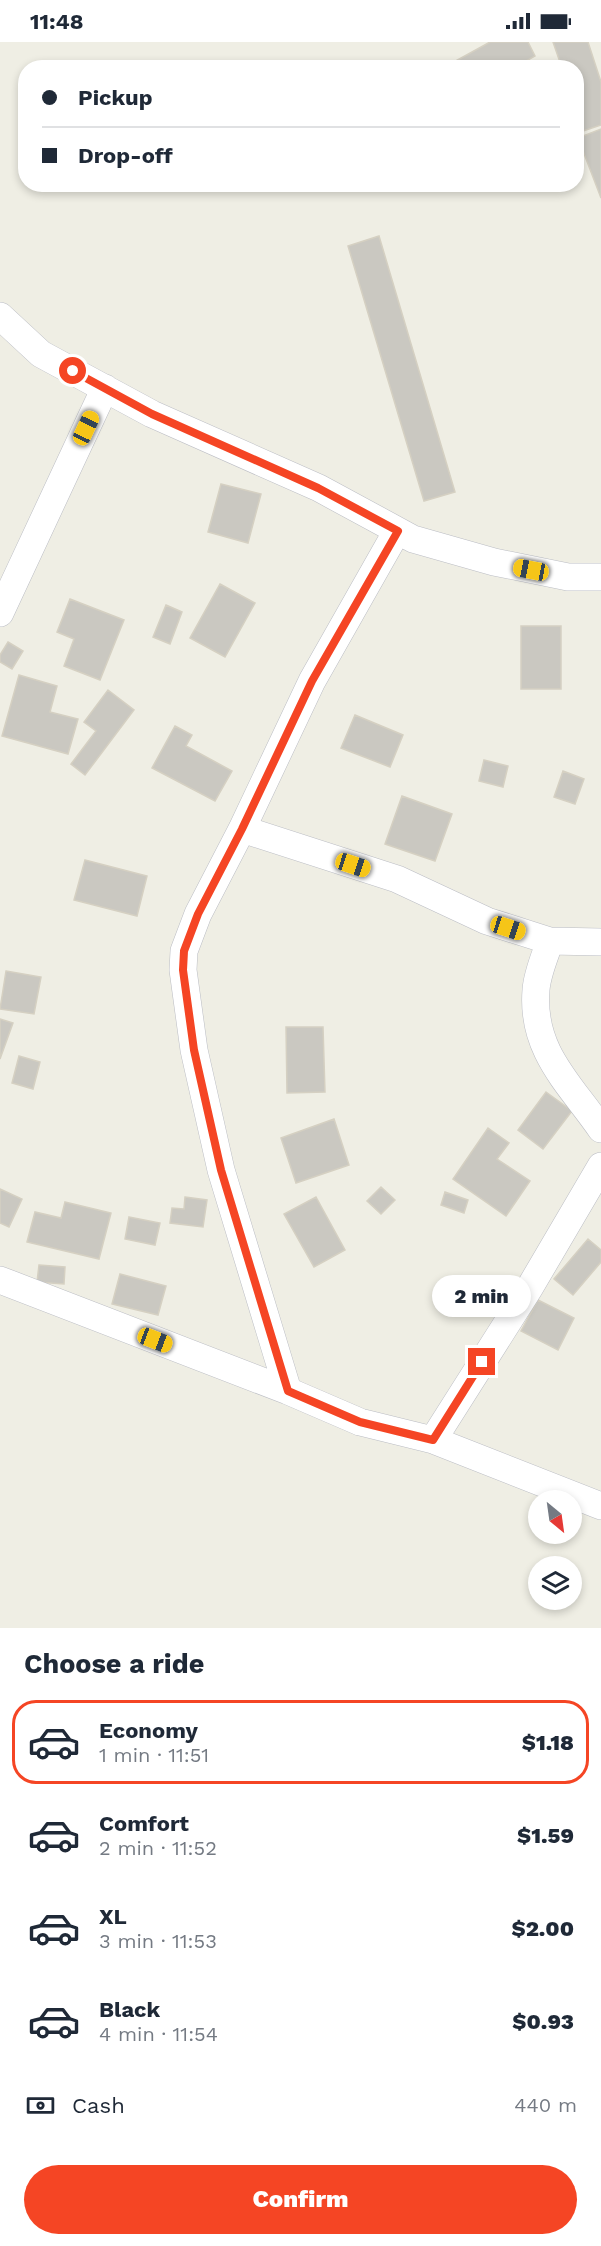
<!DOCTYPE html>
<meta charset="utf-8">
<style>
body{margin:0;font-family:"Work Sans",sans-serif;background:#f2f2f3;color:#1f2937;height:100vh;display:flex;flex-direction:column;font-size:22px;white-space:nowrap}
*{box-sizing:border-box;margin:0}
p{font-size:20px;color:#747a83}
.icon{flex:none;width:33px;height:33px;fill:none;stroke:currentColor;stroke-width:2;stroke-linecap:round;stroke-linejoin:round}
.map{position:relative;height:1586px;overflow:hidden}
.drawer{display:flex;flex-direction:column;background:#fff;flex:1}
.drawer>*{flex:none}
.hud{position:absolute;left:18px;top:18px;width:566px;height:132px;border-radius:24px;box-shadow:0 3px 9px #0003;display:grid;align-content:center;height:132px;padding:0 24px;background:#fff}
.needle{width:39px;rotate:151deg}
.fabs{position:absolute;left:528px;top:1448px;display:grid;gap:12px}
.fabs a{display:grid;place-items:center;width:54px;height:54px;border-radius:50%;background:#fff;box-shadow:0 3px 9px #0003;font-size:30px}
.end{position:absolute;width:27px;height:27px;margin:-14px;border:8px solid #f54524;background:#fff;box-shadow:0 0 0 3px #fff}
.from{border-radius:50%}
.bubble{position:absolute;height:42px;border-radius:21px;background:#fff;box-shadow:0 3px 9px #0003;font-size:20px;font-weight:800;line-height:42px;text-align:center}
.car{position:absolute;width:18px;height:36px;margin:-18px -9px;border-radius:8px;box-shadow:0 0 4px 2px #0007;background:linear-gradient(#f5c518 24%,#345 0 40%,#f5c518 0 76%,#345 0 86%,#f5c518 0)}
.hud b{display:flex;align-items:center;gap:21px;height:57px;font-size:22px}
.hud b+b{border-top:2px solid #e0e1e3}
.hud i{width:15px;height:15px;background:#1f2937}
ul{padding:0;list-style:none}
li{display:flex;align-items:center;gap:18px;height:84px;margin:0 12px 9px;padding:0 12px;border:3px solid transparent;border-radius:24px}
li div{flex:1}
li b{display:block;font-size:22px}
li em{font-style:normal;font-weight:800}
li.current{border-color:#f54524}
li>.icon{width:54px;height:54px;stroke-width:1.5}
h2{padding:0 24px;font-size:27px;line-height:72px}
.pay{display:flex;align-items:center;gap:15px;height:66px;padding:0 24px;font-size:22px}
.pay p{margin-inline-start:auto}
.cta{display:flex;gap:12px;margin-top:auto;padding:12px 24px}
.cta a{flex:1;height:69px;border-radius:36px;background:#f54524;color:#fff;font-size:24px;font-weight:800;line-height:69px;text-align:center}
.status{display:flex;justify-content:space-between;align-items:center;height:42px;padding:0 30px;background:#fff;direction:ltr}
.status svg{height:16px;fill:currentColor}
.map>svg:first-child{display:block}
.building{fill:#cac8c1;stroke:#d5d0c2;stroke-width:1.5}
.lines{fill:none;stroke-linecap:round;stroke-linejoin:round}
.street-casing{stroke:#bbbdc4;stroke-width:28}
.street{stroke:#fff;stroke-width:27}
.route{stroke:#f54524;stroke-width:8}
</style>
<div class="status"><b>11:48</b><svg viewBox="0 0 49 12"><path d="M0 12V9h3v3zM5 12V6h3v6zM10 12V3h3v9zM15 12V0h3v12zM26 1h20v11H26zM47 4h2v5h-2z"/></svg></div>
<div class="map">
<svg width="601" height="1586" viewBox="0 0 601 1586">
<rect width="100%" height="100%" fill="#efeee4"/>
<path class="building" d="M490,0H528L535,14L514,26H443Z
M553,0H588L601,40V83L583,89L576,69V26H562Z
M238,19L244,26H229Z
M601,87V156L578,96Z
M379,194L455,450L424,459L348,204Z
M221,442L261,452L248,501L208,490Z
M220,542L255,561L225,615L190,596Z
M70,557L124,578L100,638L64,624L74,597L57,590Z
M166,563L182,570L170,602L153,595Z
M521,584H561V647H521Z
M8,600L23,609L12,627L0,620V613Z
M19,633L57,644L50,670L78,677L68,712L2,694Z
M108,648L134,668L85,733L71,722L96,689L84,680Z
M355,673L403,693L390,725L341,706Z
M175,684L192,693L186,704L232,729L215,759L152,726Z
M484,718L508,724L503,745L479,739Z
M563,729L584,737L575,762L554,755Z
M402,754L452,772L435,819L385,802Z
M85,818L147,834L137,874L74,858Z
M6,929L41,935L34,972L0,967Z
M0,977L13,981L0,1017Z
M286,985H323L325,1050L287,1051Z
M19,1014L40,1020L33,1047L12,1041Z
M546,1050L572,1069L543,1107L518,1088Z
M334,1077L349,1123L296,1141L281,1096Z
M488,1086L509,1101L497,1117L530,1139L506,1174L453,1137Z
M381,1145L395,1158L381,1172L367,1159Z
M0,1147L22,1157L9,1185L0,1181Z
M445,1150L468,1158L464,1171L441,1163Z
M185,1155L207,1158L203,1185L170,1181L172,1166L184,1167Z
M316,1155L345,1208L314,1225L284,1172Z
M65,1160L111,1171L99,1217L27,1200L35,1170L61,1176Z
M129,1175L160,1181L155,1203L125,1197Z
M588,1197L601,1208V1220L573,1253L554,1237Z
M39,1223L65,1225L64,1242L37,1240Z
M120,1232L166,1244L158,1273L112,1262Z
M538,1258L574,1276L558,1308L521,1289Z"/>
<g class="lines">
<g class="street-casing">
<path id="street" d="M0,274L41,312L152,372L319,446L413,497L494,520L568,535H601
M0,571L105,346
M242,787L397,837L487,879L550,899L601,900
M550,899C545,914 537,932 536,948C531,1009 570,1042 601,1087
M0,1238L288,1349L360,1380L433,1398L601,1464
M288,1349L221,1128L194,1008L183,928L184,909L198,872L242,787L312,639L397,489
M433,1398L530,1245L601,1124"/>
</g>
<use href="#street" class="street"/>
</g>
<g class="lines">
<path class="route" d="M73,329L152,372L318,446L398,489L312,639L242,787L198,872L184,909L183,928L194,1008L221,1128L288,1349L360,1380L433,1398L482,1320"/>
</g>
</svg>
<div class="fabs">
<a><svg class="needle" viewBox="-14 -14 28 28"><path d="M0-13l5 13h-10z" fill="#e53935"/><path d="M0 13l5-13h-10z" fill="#747a83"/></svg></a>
<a><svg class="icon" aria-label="layers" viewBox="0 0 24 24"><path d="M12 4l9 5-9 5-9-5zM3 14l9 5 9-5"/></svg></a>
</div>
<i class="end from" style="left:73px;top:329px"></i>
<i class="end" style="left:482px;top:1320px"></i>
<div class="bubble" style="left:432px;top:1233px;width:99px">2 min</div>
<i class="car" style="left:86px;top:386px;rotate:25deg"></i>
<i class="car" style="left:531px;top:528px;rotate:281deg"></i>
<i class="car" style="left:353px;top:823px;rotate:108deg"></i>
<i class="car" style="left:508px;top:886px;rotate:108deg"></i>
<i class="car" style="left:155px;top:1298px;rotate:111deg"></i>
<div class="hud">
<b><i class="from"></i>Pickup</b>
<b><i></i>Drop-off</b>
</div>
</div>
<section class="drawer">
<h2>Choose a ride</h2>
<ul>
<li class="current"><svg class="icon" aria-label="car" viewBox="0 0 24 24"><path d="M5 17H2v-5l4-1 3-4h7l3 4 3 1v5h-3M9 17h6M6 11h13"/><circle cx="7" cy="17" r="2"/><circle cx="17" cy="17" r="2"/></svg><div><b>Economy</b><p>1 min · 11:51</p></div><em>$1.18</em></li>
<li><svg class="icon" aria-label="car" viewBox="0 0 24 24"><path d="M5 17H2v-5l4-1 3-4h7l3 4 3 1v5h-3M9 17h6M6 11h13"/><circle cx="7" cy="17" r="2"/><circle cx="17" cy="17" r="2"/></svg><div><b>Comfort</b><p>2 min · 11:52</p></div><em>$1.59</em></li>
<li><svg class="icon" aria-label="car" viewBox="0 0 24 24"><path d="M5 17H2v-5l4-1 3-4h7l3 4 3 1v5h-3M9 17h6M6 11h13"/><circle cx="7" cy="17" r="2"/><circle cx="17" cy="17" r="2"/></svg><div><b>XL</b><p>3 min · 11:53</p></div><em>$2.00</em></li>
<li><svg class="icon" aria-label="car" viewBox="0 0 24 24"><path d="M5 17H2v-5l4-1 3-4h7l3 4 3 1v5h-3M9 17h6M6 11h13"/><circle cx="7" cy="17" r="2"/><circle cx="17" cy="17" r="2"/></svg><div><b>Black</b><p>4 min · 11:54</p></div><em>$0.93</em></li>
</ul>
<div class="pay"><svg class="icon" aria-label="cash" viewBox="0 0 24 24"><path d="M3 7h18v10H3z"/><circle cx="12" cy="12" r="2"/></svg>Cash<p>440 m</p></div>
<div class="cta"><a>Confirm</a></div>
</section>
